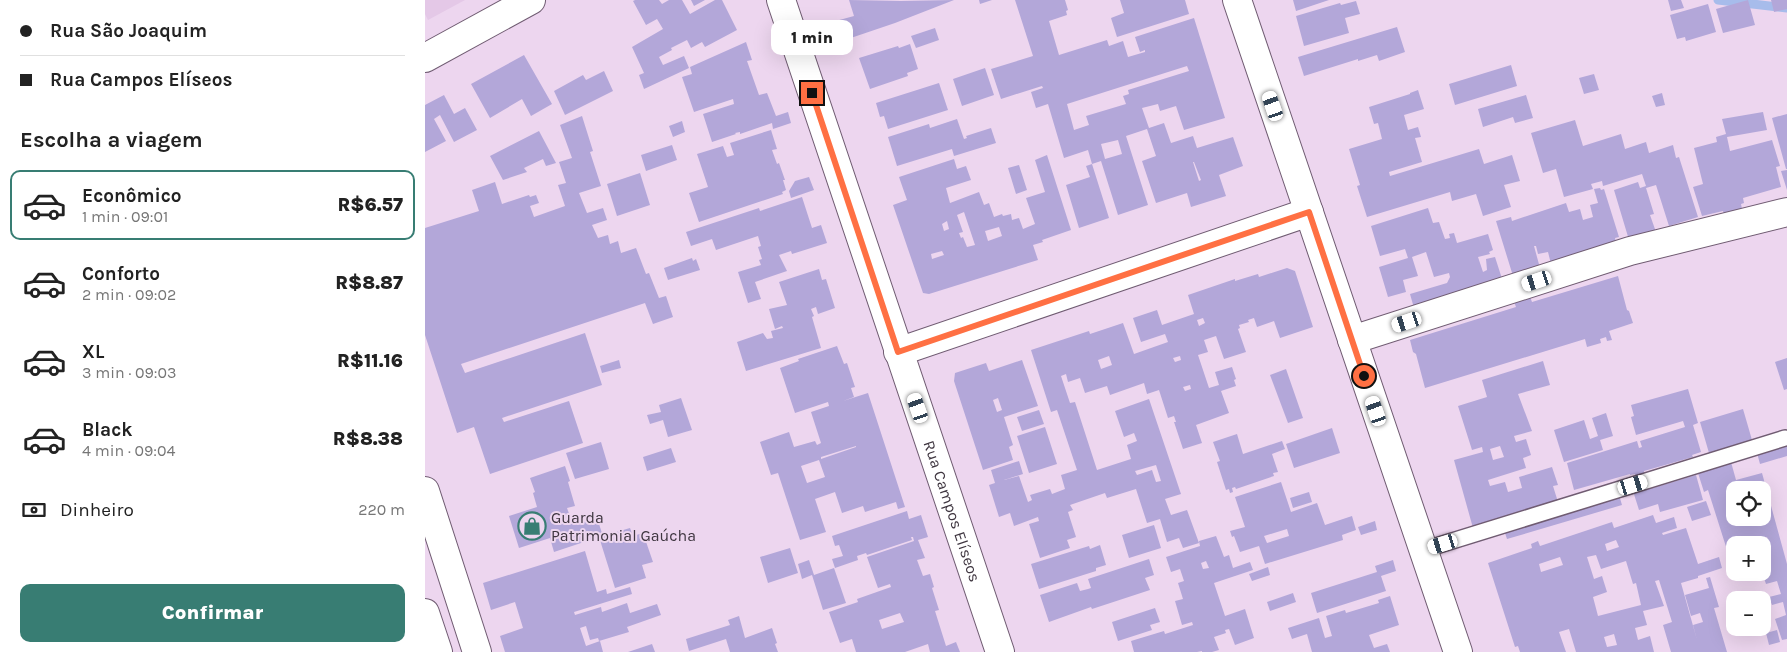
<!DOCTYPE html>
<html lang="pt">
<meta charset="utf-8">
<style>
body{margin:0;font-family:Karla,sans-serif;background:#f2f2f2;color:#222;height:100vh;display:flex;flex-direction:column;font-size:19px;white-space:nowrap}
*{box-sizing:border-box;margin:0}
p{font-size:16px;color:#767676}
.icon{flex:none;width:28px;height:28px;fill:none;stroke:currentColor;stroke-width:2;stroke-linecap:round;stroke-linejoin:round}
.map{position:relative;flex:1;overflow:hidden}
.side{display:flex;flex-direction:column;background:#fff;width:425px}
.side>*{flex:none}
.top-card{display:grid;align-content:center;height:110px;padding:0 20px;background:#fff}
.tools{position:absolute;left:1301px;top:481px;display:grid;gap:10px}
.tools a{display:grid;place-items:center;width:45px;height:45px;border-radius:10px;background:#fff;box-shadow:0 5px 20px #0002;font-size:25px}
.end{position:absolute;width:22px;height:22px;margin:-11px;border:6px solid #ff7043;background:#111;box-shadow:0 0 0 2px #111}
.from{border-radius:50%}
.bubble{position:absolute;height:35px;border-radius:10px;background:#fff;box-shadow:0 5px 20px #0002;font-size:16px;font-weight:800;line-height:35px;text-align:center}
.car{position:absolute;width:15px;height:30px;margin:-15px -8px;border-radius:6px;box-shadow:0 0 4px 1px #0007;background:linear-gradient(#fff 24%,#345 0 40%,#fff 0 76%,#345 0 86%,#fff 0)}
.top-card b{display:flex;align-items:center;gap:18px;height:48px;font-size:19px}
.top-card b+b{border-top:1px solid #e0e0e0}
.top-card i{width:12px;height:12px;background:#222}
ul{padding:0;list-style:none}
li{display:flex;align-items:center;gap:15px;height:70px;margin:0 10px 8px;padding:0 10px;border:2px solid transparent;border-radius:10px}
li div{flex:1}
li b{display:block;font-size:19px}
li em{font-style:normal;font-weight:800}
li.selected{border-color:#387d73}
li>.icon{width:45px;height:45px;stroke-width:1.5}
h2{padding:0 20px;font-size:22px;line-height:60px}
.pay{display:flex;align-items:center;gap:12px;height:55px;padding:0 20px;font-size:19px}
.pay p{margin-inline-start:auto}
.action{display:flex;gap:10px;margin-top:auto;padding:10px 20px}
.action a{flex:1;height:58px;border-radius:10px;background:#387d73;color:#fff;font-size:20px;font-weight:800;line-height:58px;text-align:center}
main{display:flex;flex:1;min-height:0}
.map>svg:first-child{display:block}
.built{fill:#e4c8e7}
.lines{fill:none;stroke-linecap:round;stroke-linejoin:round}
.stream{stroke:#a7bceb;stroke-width:9}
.building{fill:#b3a7d9;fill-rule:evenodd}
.service-casing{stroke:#705c72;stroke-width:18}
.minor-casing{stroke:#705c72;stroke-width:30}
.tertiary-casing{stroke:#705c72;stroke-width:30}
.secondary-casing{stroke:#705c72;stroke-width:30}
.service{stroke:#fff;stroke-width:15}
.minor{stroke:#fff;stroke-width:28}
.tertiary{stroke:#fff;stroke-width:28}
.secondary{stroke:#fff;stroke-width:28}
.route{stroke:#ff7043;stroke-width:6}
.labels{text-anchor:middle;stroke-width:4;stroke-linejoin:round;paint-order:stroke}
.street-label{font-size:16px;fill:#3f3640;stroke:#edd6ef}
.poi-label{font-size:16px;fill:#3f3640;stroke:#edd6ef;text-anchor:start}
</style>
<main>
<section class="side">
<div class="top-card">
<b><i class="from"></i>Rua São Joaquim</b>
<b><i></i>Rua Campos Elíseos</b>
</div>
<h2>Escolha a viagem</h2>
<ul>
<li class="selected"><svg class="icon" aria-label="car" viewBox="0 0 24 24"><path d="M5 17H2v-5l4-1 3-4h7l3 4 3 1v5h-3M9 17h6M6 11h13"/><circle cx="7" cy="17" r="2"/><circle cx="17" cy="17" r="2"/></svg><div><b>Econômico</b><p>1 min · 09:01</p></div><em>R$6.57</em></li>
<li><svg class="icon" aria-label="car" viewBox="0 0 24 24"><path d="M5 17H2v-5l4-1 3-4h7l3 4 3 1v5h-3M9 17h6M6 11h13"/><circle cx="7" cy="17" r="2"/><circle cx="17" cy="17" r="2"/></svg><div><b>Conforto</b><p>2 min · 09:02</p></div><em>R$8.87</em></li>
<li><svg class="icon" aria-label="car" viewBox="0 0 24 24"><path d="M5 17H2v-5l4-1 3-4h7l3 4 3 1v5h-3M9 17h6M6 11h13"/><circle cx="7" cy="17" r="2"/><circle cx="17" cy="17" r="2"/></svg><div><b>XL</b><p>3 min · 09:03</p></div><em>R$11.16</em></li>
<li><svg class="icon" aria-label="car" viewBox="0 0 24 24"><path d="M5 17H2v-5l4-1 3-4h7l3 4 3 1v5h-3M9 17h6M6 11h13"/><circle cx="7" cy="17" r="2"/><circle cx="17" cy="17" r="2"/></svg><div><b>Black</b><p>4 min · 09:04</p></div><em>R$8.38</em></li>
</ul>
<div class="pay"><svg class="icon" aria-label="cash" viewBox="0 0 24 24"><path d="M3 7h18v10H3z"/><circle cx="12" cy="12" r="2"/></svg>Dinheiro<p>220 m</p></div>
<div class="action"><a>Confirmar</a></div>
</section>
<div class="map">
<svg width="1362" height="652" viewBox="0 0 1362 652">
<rect width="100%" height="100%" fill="#edd6ef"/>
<path class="built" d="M0,0H40L3,20L0,14Z"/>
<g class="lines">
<path class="stream" d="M1293,0L1362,8"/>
</g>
<path class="building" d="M210,0H234L237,4L244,0H257L265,14L290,0H297L312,30L280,47L277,42L266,48L262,40L246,48L247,50L234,57L238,65L259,56L264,68L219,89L214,75L219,73L207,47L238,29L232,19L221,25L208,1Z
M266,0H280L269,6Z
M424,0L476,1L529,0L470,23L414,42L407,22L429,16Z
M554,0H567L555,4Z
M590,0H640L643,10L641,11L642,15L624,21L634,55L682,40L684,46L698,41L703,57L720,52V50L715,52L710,37L769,18L800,118L759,130L751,106L735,111L733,104L717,108L724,128L739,123L746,143L768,136L772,148L808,137L818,166L794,175L801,196L766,207L762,193L731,203L717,161L731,156L722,129L701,136L723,205L693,215L676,161L667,164L663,150L639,158L623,104L611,108L606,92L618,88L617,86L576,99L566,69L608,56ZM762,66L764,71L703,90L704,94L698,96L701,104L661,116L664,125L649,130L642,104ZM693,140L697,154L680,159L676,144ZM768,162H769L776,180L774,181Z
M695,0H760L764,14L692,37L686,18L699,13Z
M868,0H904L871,11Z
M1243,0H1256L1259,8L1246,11Z
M1323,0L1330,25L1298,33L1291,9Z
M1346,0H1362V9L1349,12Z
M931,1L935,14L920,18L924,33L879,46L871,16L915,3L916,5Z
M1283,4L1291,32L1261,41L1260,37L1252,39L1245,15Z
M972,27L980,52L954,61L952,55L933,61V59L879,76L873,57Z
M510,28L514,40L491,48L486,36Z
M321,42L327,60L322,61L334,95L342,93L351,116L363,112L366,123L348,129L347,123L315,134V132L310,133L311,134L287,142L278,114L309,104L308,99L269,112L257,77L267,74L265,67Z
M485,44L493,69L482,73L483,76L445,89L434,58L473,46L474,48Z
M99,55L127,104L106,116L97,99L65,118L46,84Z
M1086,65L1092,86L1030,105L1024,84Z
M560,68L569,95L537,106L528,79Z
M179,71L188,91L140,115L129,91L158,75L161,80Z
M1169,74L1174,90L1159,94L1154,78Z
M514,83L523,110L463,129L459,116L455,117L451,103Z
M993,90L999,109L979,115L983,130L993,127L996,137L990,138L997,162L964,172L965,176L1054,149L1059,164L1087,155L1095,181L1079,185L1086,207L1058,216L1051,194L1027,201L1025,192L942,217L932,186L935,185L924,149L957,139L953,123L949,124L944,107L985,94V93Z
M1237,93L1240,105L1231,107L1227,96Z
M19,95L29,114L40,108L52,130L29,142L15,115L9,119L21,141L0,152V105Z
M1101,95L1108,118L1090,123L1088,117L1058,127L1053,109Z
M1338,112L1342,130L1302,137L1305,151L1347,140L1355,166L1351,167L1356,187L1318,198L1319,203L1316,204L1317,209L1299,214L1298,211L1277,216L1268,187L1278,184L1269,148L1292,142L1291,137L1301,134L1297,119Z
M1362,114V169H1361L1347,118Z
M157,116L168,151L165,152L176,186L154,193L162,213L178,208L182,220L167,225L173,238L183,235L185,244L193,241L196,253L211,248L221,274L224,273L234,298L241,296L248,317L228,324L220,303L36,364L40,373L160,333L177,385L77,418L79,422L144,401L158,443L65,474L49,427L32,433L0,335V228L54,211L47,190L70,182L77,204L104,195L105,197L111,195L114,203L105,206L109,217L140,206L133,185L141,183L134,162L147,158L135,125Z
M532,119L539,139L542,138L541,136L566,128L571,143L529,156L527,149L472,166L463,137L504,124L505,128Z
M1150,120L1158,146L1196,134L1200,149L1221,142L1224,153L1248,145L1251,158L1254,157L1273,217L1244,226L1231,185L1221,188L1229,214L1225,215L1231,232L1204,240L1189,190L1213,182L1215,188L1221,186L1217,174L1178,186L1177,181L1166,184L1168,189L1139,197L1131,169L1118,173L1106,133Z
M257,121L260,132L248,137L244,126Z
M346,130L352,149L347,150L352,164L354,163L360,180H358L361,190L357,192L358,194L274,222L264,193L283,187L272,154L298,146L302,157L309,155L305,143Z
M114,131L131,163L121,166L118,159L99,168L102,172L78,180L65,156Z
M247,145L252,160L221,171L216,155Z
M622,155L646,230L617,240L618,242L608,245L613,260L504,294L498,293L468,205L482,200L474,177L529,159L532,169L541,166L546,180L521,188L525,203L554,192L559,205L564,203L569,217L577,214L578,216L586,214L587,220L594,218L598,229L610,224L601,198L620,192L610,160ZM539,212L550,245L542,247L538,237L536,238L534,233L538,232L532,215ZM522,221L524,229L519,231L517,224ZM574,227L577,236L563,241L560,231ZM517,251L519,255L507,259L506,254Z
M667,164L684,218L654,228L641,185L665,177L661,166Z
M594,165L602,190L591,194L583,168Z
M1362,170V190L1356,171Z
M215,173L225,205L192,216L182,184Z
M384,177L389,190L366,198L364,191L370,181Z
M1175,188L1176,190L1179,189L1194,237L1190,238L1191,243L1165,252L1164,250L1156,252L1157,255L1126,264L1123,252L1113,254L1111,246H1109L1115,268L1088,276L1071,221L1086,217L1087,221L1141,203L1144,212L1155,209L1158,220L1168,217L1165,205L1173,203L1169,189Z
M377,197L387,228L396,225L402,243L367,254L366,251L354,255L362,271L330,282L336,299L323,303L313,272L336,265L334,260L337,259L333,247L336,246L333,236L291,250L287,239L266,246L261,232L334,208L335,211Z
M1003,208L1008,223L1014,222L1020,239L1025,238L1024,234L1029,233L1032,243L1063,234L1068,250L1064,252L1065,254L1053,257L1058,272L1062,270L1061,259L1070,257L1080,288L991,315L985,294L1022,283L1025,277L1024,273L1009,277L1001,252L987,257L993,276L978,280L981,292L963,297L954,267L983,258L980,249L955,256L946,226Z
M267,258L268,261L271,259L275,270L243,280L239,268Z
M862,268L870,271L888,327L855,338L849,321L832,327L829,318L823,320L824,322L814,325L815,328L813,329L821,352L799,359L791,336L779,340L783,352L773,355L784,388L794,385L790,372L807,367L811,379L809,380L811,386L796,391L804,413L771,425L777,443L758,449L749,422H751L749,416L743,418L734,390L722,394L719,383L685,395L682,386L660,393L655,378L643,382L641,374L636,376L645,403L650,402L672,470L706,459L702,445L712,441L709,433L699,437L690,411L724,399L756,494L740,499L746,515L762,510L774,543L758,548L754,538L742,542L735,519L722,523L711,489L682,498L680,493L645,505L648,510L643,512L651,537L642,540L645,548L615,558L604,524L614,521L613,517L589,526L585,513L574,517L564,485L570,483L566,470L594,461L598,474L579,480L594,476L603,502L607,500L605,495L625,489L627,494L640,489L636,475L652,470L632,410L626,412L606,350L664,331L665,334L698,323L709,354L743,342L740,334L716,342L708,318L732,310L737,325L769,314L763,295L810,279V281L833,274L834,277ZM778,318L780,323L774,326L772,320ZM684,356L687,365L676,369L673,360ZM755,356L756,360L750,362L748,358ZM765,385L766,389L760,391L758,387ZM731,465L736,481L731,482L727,470L712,475L710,471Z
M394,269L397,280L401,279L410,308L393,314L391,307L386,309L389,316L387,317L396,348L321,371L312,342L338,333L342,339L348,338L346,331L358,328L357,326L350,329L344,309L362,305L354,282Z
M1193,276L1202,310L1204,311L1208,323L1184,331L1187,340L1182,341L1181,337L1175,339L1176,343L1162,347L1160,339L1000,388L991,354L988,352L985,340L1091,307L1088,299L1104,294L1107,302Z
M412,346L419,364L422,363L430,387L426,388L429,397L418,401L443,393L480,507L473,509L471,502L440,512L438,506L417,513L410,492L390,499L401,532L375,540L353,473L346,475L335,442L364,432L369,447L390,441L392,445L396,443L386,412L404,406L403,402L370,413L355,368L374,361L373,359ZM431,446V447L396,459V457ZM394,460L400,477L382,483L376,466Z
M1362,358V389L1359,390L1350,362Z
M194,360L196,368L177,373L175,366Z
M597,360L613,406L579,417L588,445L584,447L588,460L558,470L529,381L530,373L561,363L564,371ZM573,398L577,410L572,412L568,400Z
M1118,361L1125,385L1093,394L1107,431L1089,436L1091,442L1101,439L1106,455L1098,458L1101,468L1063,480L1065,486L1080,482L1083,492L1097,488L1094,477L1127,467L1133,485L1128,486L1133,502L1048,528L1029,460L1058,452L1057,447L1047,450L1033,406L1062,397L1057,380ZM1075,446L1079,457L1068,460L1065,449Z
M861,369L878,418L863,423L845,375Z
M1263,389L1273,423L1268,425L1276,452L1267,455L1268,457L1219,471L1220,475L1211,477L1210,474L1205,475V474L1149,490L1142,463L1212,441L1214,448L1217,447L1215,441L1260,427L1258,421L1211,435L1206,417L1209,416L1206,405Z
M256,398L267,430L243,437L238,420L225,424L222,415L236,412L234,405Z
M1318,409L1327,440L1308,446L1309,448L1296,452L1295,450L1284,453L1275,422Z
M614,410L619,424L597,431L592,417Z
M1181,413L1188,436L1175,440L1178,450L1139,462L1129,430L1159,420L1165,439L1173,436L1167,418Z
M620,427L632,464L604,473L592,436Z
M907,428L915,453L869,468L861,444Z
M812,434L818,454L857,441L860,449L847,454L853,472L848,473L849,476L811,489L810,487L807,488L808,492L805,493L804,489L801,490L792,462L795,461L788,442Z
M176,442L184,469L150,479L141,453Z
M1362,444V456L1335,464L1332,453Z
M246,448L251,462L222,471L218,457Z
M1306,462L1311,480L1337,473L1362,564V639L1357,640L1350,619L1361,615L1358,602L1347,605L1344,597L1356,594L1352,581L1341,584L1337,572L1338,554L1346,551L1342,537L1328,541L1329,544L1328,545H1310V550L1303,553L1283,490L1279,492L1273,473ZM1310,490H1338V502L1340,511L1338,512V518H1310Z
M140,466L145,481L143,482L150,506L142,508L148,525L172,518L178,536L205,528L208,536L218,533L228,562L217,565L221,578L190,588L174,537L129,552L125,538L94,548L84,516L112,507L108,493L110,492L105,478Z
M1271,475L1278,500L1235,512L1233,504L1214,510L1208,491L1227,486L1228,488Z
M856,482L866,512L892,503L900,525L927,516L931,530L917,535L918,540L840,564L834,546L815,552L809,536L807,537L805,531L820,527L810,497ZM862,529L864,536L842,543L839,536Z
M884,492L887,502L868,508L865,498Z
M1194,495L1197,505L1082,539L1079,530Z
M1281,501L1286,515L1267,521L1262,507Z
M482,511L484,519L496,515L503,537L493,540L500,558L492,560L498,576L505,574L509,587L507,588L514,610L510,611L521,646L531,642L535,652H505L503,644L480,652H431L427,639L415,643L404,612L433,602L432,599L466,587L465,584L453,588L442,557L489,541L488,537H486L487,540L442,555L441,553L432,556L433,560L410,568L407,559L418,556L414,545L410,546L407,536ZM475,613L479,622L457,629L454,620Z
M1228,515L1231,523L1249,517L1252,528L1237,533L1238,535L1261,528L1273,564L1294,557L1297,568L1273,576V578L1256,583L1272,640L1268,625L1278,622L1275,613L1266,616L1260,595L1284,588L1281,578L1285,577L1294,607L1289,608L1302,652H1246L1238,625L1247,622L1234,580L1230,581L1239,606L1218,611L1222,625L1210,628L1213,640L1225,636L1229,652H1151L1144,629L1134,632L1141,652H1095L1093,646L1090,647L1063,563L1107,548L1106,544L1113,541L1115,546L1187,522L1189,528ZM1191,540L1194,547L1182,551L1180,544ZM1171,555L1176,569L1201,561L1208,584L1211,583L1216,605L1173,616L1168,597L1182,592L1177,576L1169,579L1162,557ZM1135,557L1138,565L1116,572L1114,564ZM1189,634L1192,645L1182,647L1179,637Z
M950,521L952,530L936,535L933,527Z
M729,525L736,548L704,558L697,535Z
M791,536L799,557L804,555L808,568L825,562L828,570L789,583L800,616L820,609L829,638L810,645L804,629L800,630L801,633L789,637L794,650L787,652H777V651L772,652H709L706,641L739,631L740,634L768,625L767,622L757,625L750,601L758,599L753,583L759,581L755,569L746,572L741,557L775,546L774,541ZM781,561L784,568L778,569L776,563Z
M675,545L681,565L671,568V571L614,589L606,564L664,546L665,549Z
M365,548L373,573L343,583L335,557Z
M160,551L172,592L181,589L182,594L205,587L207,594L149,612L150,615L176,607L177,612L202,603L205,613L232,604L236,615L202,627L204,632L174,641L173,638L165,640L161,626L155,628L161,646L175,641L178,652H80L75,636L98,628L90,602L66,610L58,583Z
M1310,553V572L1337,573L1312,581L1304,555Z
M724,559L729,575L720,578L725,590L667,609L666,607L624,622L615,595L652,583L655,591L663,589L666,588L663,579Z
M384,560L389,575L409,568L421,603L398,610L387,575L377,579L373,564Z
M968,560L971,571L956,576L961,591L892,613L886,593L952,572L950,566Z
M843,567L845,575L827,581L824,574Z
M868,593L871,602L845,611L842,602Z
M965,596L974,625L944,635L949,648L962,644L965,652H887L882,634L867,639L863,628L894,618L900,638L907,636L901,616L920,610L921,613L954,603L953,600Z
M730,608L735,622L725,625L727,630L693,641L687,622Z
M314,616L320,638L347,628L352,643L350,644L353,652H305L301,639L264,651L261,639L305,625L303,620Z
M1352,630L1355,642L1344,645L1341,633Z
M227,644L230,652H203Z"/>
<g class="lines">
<g class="service-casing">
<path id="service" d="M998,550L1360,438"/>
</g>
<g class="minor-casing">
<g id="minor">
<path id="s1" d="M356,0L575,652"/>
<path d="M812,0L1033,652"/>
<path d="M927,340L1205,251L1362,212"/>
<path d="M473,352L884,212"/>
</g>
</g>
<g class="tertiary-casing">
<path id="tertiary" d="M0,58L106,0"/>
</g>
<g class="secondary-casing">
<path id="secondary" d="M0,491L52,652
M0,613L13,652"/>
</g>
<use href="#service" class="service"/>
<use href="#minor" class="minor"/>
<use href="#tertiary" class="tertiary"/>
<use href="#secondary" class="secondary"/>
</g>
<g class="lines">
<path class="route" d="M387,93L473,352L884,212L939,376"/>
</g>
<defs>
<g id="shop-ring" transform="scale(1.4375)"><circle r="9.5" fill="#edd6ef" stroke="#387d73" stroke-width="1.5"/><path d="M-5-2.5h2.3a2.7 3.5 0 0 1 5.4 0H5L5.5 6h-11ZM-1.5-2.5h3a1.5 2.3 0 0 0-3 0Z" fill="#387d73"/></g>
</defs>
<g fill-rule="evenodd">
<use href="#shop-ring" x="107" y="526"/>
</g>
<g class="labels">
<g class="street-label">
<text dy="6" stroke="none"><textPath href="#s1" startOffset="539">Rua Campos Elíseos</textPath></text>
</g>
<g class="poi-label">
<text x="126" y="523">Guarda<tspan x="126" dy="18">Patrimonial Gaúcha</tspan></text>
</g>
</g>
</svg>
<div class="tools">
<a><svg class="icon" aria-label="locate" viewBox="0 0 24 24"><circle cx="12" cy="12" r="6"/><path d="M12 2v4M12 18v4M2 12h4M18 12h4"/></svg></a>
<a>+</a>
<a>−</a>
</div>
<i class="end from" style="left:939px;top:376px"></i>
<i class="end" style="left:387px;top:93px"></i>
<div class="bubble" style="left:346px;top:20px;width:82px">1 min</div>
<i class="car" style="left:848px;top:106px;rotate:341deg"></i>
<i class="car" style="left:1112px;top:281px;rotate:252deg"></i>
<i class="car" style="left:982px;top:322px;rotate:252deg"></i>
<i class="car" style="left:493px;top:408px;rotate:341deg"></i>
<i class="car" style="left:951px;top:411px;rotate:341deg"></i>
<i class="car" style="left:1208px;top:485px;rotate:73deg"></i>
<i class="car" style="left:1018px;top:544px;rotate:253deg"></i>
</div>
</main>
